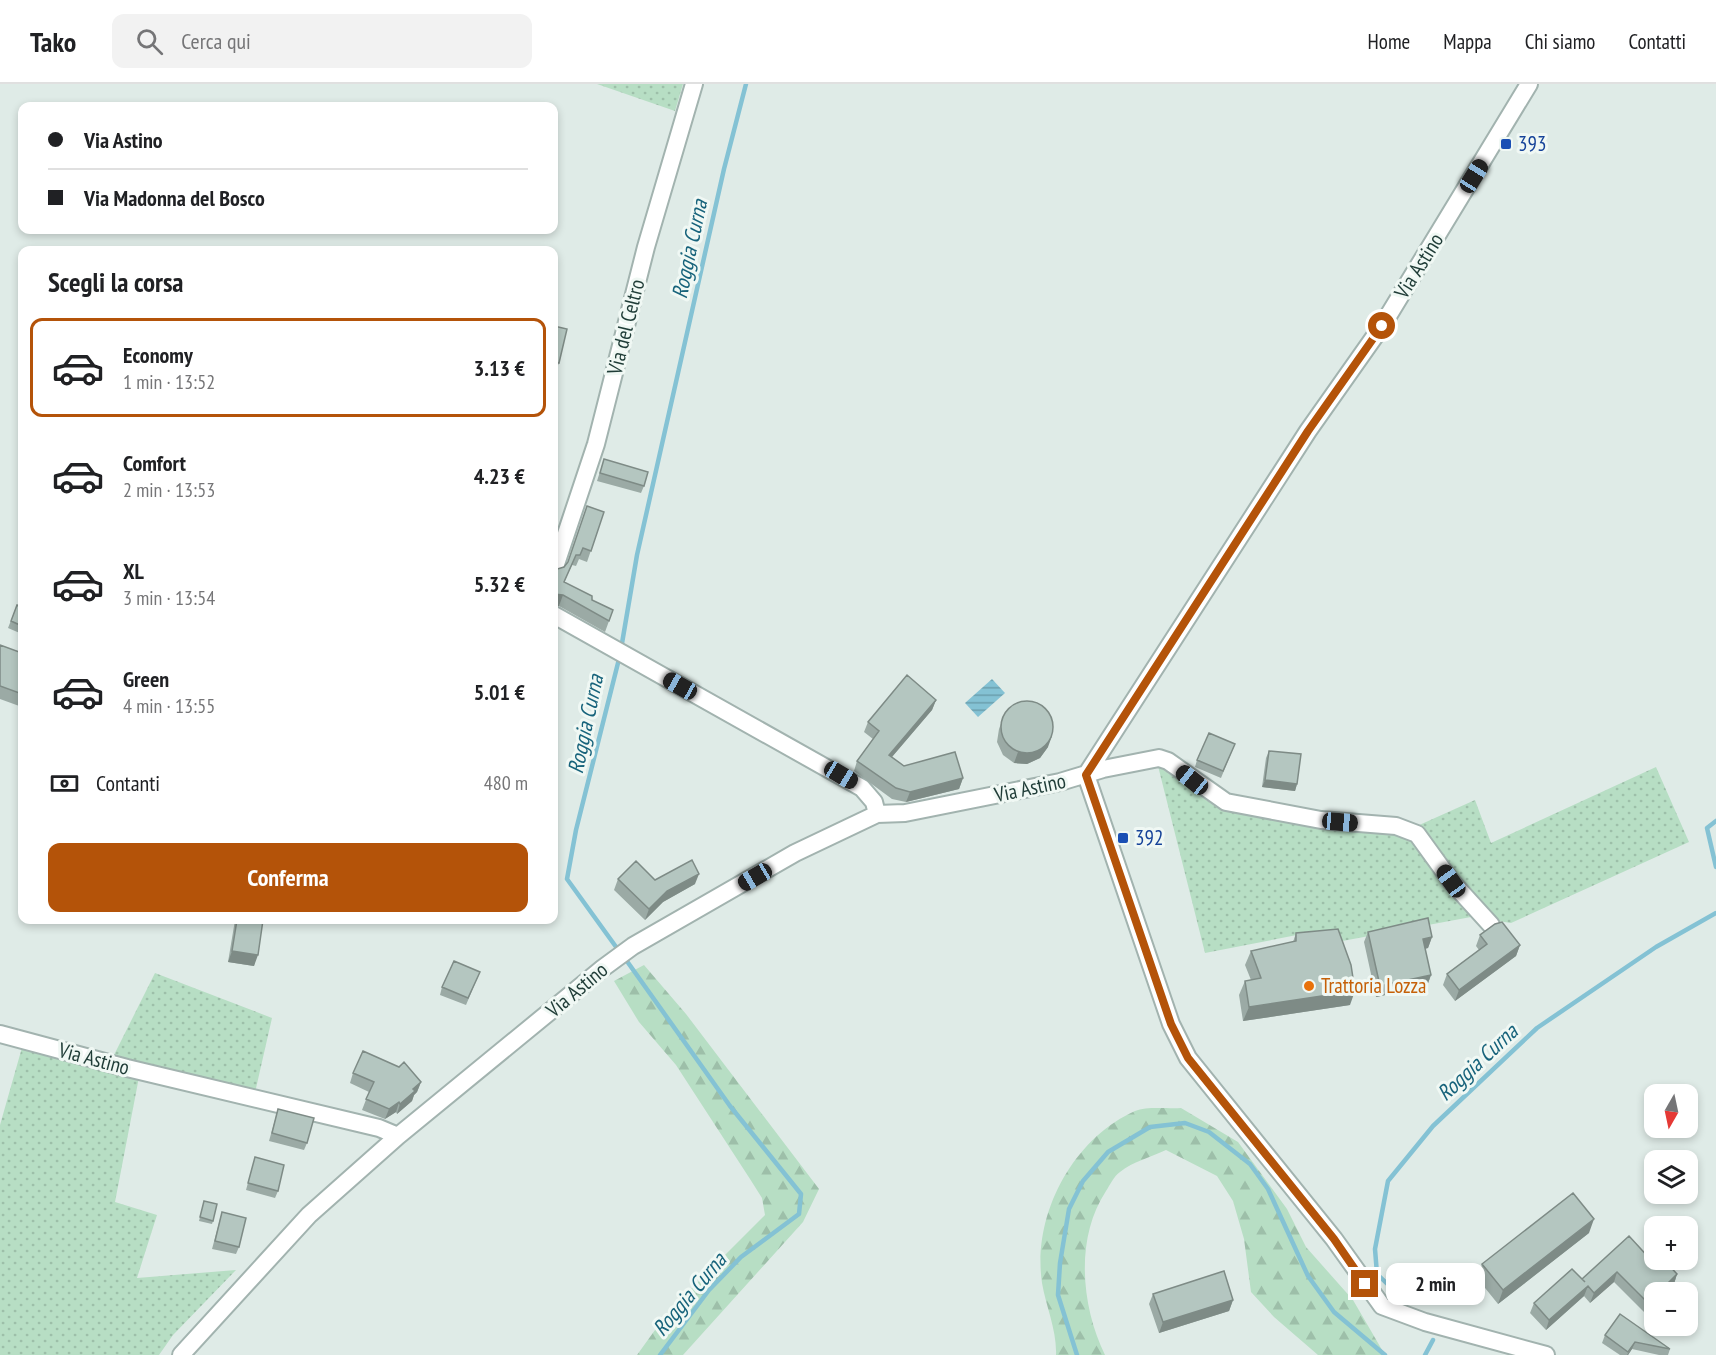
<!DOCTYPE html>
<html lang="it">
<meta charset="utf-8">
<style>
body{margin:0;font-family:"PT Sans Narrow",sans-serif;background:#f2f2f2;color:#202124;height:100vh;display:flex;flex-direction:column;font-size:22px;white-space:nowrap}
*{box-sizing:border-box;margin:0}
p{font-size:20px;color:#757577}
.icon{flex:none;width:33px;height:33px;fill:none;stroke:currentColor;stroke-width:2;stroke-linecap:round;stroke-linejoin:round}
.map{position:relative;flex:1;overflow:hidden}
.drawer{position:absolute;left:18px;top:162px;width:540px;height:678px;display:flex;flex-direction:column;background:#fff;border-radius:12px;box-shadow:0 3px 9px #0003}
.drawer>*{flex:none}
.guide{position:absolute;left:18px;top:18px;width:540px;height:132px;border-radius:12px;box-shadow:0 3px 9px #0003;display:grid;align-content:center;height:132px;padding:0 30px;background:#fff}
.needle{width:39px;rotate:189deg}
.fabs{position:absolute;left:1644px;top:1000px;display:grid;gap:12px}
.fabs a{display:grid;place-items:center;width:54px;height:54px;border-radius:12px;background:#fff;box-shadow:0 3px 9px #0003;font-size:30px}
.end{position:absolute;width:27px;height:27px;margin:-14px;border:8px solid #b45309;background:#fff;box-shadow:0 0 0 3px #fff}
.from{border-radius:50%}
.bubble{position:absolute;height:42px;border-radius:12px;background:#fff;box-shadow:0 3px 9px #0003;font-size:20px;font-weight:700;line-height:42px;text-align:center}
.car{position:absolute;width:18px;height:36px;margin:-18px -9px;border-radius:8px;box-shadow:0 0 4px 2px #0007;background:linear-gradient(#222 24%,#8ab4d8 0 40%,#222 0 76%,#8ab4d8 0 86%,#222 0)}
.guide b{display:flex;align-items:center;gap:21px;height:57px;font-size:22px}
.guide b+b{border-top:2px solid #e0e0e0}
.guide i{width:15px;height:15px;background:#202124}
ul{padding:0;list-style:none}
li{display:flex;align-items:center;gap:18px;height:99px;margin:0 12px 9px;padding:0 18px;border:3px solid transparent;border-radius:12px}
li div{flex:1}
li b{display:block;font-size:22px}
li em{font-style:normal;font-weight:700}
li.current{border-color:#b45309}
li>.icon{width:54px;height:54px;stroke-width:1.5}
h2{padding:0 30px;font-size:27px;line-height:72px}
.pay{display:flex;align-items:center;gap:15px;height:66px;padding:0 30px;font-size:22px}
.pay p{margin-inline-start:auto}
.action{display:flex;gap:12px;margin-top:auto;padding:12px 30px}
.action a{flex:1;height:69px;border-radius:12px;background:#b45309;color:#fff;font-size:24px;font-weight:700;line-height:69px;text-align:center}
header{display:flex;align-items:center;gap:36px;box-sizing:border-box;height:84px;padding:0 30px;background:#fff;border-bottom:2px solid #e0e0e0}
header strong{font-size:28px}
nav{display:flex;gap:33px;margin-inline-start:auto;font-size:21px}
.search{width:420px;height:54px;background:#f2f2f2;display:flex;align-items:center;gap:15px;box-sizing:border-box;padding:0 21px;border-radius:12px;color:#757577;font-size:22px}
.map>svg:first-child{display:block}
.forest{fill:url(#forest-firs)}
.garden{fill:url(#garden-dots)}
.water{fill:url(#water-rules)}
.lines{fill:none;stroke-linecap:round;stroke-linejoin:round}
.stream{stroke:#84c2d4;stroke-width:4.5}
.street-casing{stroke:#a2b3af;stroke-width:20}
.street{stroke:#fff;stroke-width:16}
.wall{fill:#9baaa5}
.shaded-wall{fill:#7e8b86}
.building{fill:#b4c6c0;stroke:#7e8b86;stroke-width:1.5}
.route{stroke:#b45309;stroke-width:8}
.transit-dot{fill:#1a4fb4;stroke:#f0f8f4;stroke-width:2}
.food-dot{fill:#e8710a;stroke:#f0f8f4;stroke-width:2}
.labels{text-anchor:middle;stroke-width:6;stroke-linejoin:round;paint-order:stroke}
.transit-label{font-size:21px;fill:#164399;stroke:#f0f8f4;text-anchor:start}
.street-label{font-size:21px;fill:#1f3c37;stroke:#f0f8f4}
.food-label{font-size:21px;fill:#c56008;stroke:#f0f8f4;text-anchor:start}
.water-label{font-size:22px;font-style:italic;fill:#17637b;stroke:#f0f8f4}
</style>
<header>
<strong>Tako</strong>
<div class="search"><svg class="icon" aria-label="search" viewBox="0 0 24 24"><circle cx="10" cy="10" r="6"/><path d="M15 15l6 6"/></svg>Cerca qui</div>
<nav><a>Home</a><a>Mappa</a><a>Chi siamo</a><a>Contatti</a></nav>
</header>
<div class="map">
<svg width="1716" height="1271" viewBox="0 0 1716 1271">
<defs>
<pattern id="forest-firs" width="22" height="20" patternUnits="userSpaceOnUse" patternTransform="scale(1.5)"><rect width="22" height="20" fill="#b7dec4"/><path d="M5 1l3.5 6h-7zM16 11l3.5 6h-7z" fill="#9dbfa9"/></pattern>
<pattern id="garden-dots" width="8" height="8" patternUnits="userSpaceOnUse" patternTransform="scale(1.5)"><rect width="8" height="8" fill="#b7dec4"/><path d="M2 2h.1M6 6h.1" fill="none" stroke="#9dbfa9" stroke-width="1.8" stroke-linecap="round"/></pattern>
<pattern id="water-rules" width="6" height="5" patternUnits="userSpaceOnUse" patternTransform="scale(1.5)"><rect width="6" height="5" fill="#84c2d4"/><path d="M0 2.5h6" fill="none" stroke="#6b9fad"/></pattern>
</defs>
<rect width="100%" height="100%" fill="#dfebe7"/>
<path class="forest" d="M644,881L686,930L819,1105L803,1138L683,1271H637L668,1228L765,1131L762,1114L750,1095L676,981L639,938L614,897Z
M1181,1024L1238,1058L1287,1125L1306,1163L1353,1216L1385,1271H1318L1274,1233L1251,1208L1244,1155L1233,1117L1217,1092L1166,1066C1151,1073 1132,1078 1120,1088C1114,1092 1110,1101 1106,1107C1075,1154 1081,1222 1105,1271H1056C1057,1246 1046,1223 1042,1199C1032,1132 1072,1055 1135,1027C1147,1022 1168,1025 1181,1024Z"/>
<path class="garden" d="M597,0H683L675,27Z
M1158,682L1216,723L1312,742L1397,751L1475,716L1491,759L1656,683L1689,758L1511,839L1471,833L1337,858L1302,850L1205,869Z
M155,889L272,934L254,1013L140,988L115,1118L157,1131L137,1194L236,1186L173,1251L159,1271H0V1041L23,960L112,975Z"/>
<path class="water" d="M992,595L1005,609L978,633L965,619Z"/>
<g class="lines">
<path class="stream" d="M1716,737L1707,744L1716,783
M619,867L567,795L576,746L620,571L637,471L724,85L746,0
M624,873L730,1022L801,1110L799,1130L741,1173L709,1206L660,1271
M1405,1217L1377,1190L1375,1165L1388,1097L1433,1042L1537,944L1656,863L1716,829
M1077,1271L1058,1211L1060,1179L1069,1125L1083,1097L1108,1068L1150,1043L1185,1039L1209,1048L1250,1080L1268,1105L1308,1192L1334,1228L1385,1271
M1425,1271L1433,1256"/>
<g class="street-casing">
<path id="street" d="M554,486L596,360L646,163L694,0
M554,531L862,704L874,718L877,730
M1086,691L1308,347L1382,242L1529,0
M1086,691L1171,940L1188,974L1334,1155L1382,1222L1425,1238L1546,1271
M0,950L127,984L379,1044L398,1052
M181,1271L309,1131L398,1052L603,884L633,862L795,769L877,730L905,729L1060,698L1103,685L1159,674L1168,677L1226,718L1321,736L1396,742L1417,750L1451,797L1491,841"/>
</g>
<use href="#street" class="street"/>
</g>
<path class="wall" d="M554,242L559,279L556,286H554Z
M604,375L644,402L641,409L597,397Z
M604,428L587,478L579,475L576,482L572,481L564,498L592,516L613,526L605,548L559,522L564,483Z
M17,521L22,523V550L8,544Z
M0,561L22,569V623L0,615Z
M936,616L932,626L892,673L904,682L963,694L959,705L906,718L892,715L854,687L857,677L873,655L864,648L868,638Z
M1003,634L1048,663L1040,674L1027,680L1014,679L1003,671L997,658L999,645Z
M1235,660L1221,694L1195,683L1197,676Z
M1269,667L1297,700L1295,707L1262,703L1266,674Z
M618,795L655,796L695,800L663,818L645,836L614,806Z
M235,836H263L254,882L228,878Z
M1368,848L1432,853L1428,864L1425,865L1431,891L1427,902L1376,913L1364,858Z
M1296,849L1350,921L1243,937L1239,911L1245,897L1251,896L1245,881L1251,867L1293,858Z
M1480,851L1520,861L1516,872L1455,917L1443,901L1447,890L1479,866L1476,862Z
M480,888L466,921L440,911L442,903Z
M353,989L421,998L417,1008L414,1011L412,1017L397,1030L396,1028L385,1035L362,1026L369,1008L350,999Z
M278,1025L307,1059L304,1066L269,1057Z
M255,1073L278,1107L275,1114L246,1106Z
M203,1121L213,1137L212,1140L199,1137Z
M222,1128L239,1163L236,1170L212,1165Z
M1589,1149L1498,1220L1477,1194L1482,1180Z
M1652,1177L1677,1190L1674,1200L1664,1209H1654V1218L1644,1228L1614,1198L1590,1219L1584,1212L1546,1246L1530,1229L1534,1219L1582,1195Z
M1153,1210L1233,1216L1229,1227L1159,1249L1149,1220Z
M1605,1251L1670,1265L1668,1271H1659L1632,1265L1628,1271H1620L1602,1259Z"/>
<path class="shaded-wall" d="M554,510L563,511L559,522H554Z
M936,616L932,626L885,681L889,671Z
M1052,652L1048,663L1040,674L1027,680L1014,679L1018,668Z
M963,694L959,705L906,718L910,708Z
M1265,696L1297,700L1295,707L1262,703Z
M699,790L695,800L663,818L645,836L649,825L667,807Z
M1432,853L1428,864L1419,866L1423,855Z
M1520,861L1516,872L1455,917L1459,906Z
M232,867L258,871L254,882L228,878Z
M1431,891L1427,902L1376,913L1380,902Z
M1355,907L1350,921L1243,937L1249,923Z
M421,998L417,1008L414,1011L412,1017L397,1030L400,1020L413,1005Z
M399,1018L396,1028L385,1035L389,1025Z
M1594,1135L1589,1149L1498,1220L1503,1206Z
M1617,1188L1614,1198L1590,1219L1594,1209Z
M1677,1190L1674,1200L1664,1209H1658Z
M1588,1202L1584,1212L1546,1246L1549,1236Z
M1654,1212V1218L1644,1228L1648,1219Z
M1233,1216L1229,1227L1159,1249L1163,1238Z
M1635,1258L1632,1265L1628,1271H1627Z"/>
<path class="building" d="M554,242L567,245L559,279L554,278Z
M604,375L648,388L644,402L600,389Z
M587,422L604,428L591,467L583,464L580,471H576L564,498L592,512V516L613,526L609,537L563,511L554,510V494L557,485L564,483L568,478Z
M17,521L22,523V542L11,537Z
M0,561L22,569V610L0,602Z
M907,591L936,616L889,671L904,682L955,668L963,694L910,708L896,704L857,677L879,647L868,638Z
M1001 643a26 26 0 1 1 52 0a26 26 0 1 1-52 0Z
M1209,649L1235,660L1223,687L1197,676Z
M1269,667L1301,670L1297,700L1265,696Z
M692,776L699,790L667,807L649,825L618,795L636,777L655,796Z
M1428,834L1432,853L1423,855L1431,891L1380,902L1368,848Z
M237,836H263L258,871L232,867Z
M1502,838L1520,861L1459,906L1447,890L1487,860L1480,851L1495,840Z
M1338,845L1351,881L1355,907L1249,923L1245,897L1261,894L1251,867L1296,857V849Z
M454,877L480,888L468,914L442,903Z
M363,967L399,983L404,978L421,998L413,1005L415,1007L400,1020L399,1018L389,1025L366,1015L374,998L353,989Z
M278,1025L314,1034L307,1059L272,1049Z
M255,1073L284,1081L278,1107L248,1099Z
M1573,1109L1594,1135L1503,1206L1482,1180Z
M204,1117L217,1120L213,1137L200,1133Z
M222,1128L246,1134L239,1163L215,1157Z
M1629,1152L1652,1177L1654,1174V1176H1664L1677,1190L1658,1209H1654V1212L1648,1219L1617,1188L1594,1209L1588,1202L1549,1236L1534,1219L1572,1185L1585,1198L1582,1195Z
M1224,1187L1233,1216L1163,1238L1153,1210Z
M1620,1230L1670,1265L1635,1258L1628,1268L1605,1251Z"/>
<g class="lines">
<path class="route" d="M1365,1200L1334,1155L1188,974L1171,940L1086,691L1308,347L1382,242"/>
</g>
<g class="transit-dot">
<rect x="1500" y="54" width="12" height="12" rx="3"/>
<rect x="1117" y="748" width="12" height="12" rx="3"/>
</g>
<circle class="food-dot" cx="1309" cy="902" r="6"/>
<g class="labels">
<g class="transit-label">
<text x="1518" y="67">393</text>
<text x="1135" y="761">392</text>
</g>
<g class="street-label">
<text transform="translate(1419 182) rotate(-58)" y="7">Via Astino</text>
<text transform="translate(626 243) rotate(-76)" y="7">Via del Celtro</text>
<text transform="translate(1030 704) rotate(-12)" y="7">Via Astino</text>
<text transform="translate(577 906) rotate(-40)" y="7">Via Astino</text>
<text transform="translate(94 975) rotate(15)" y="7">Via Astino</text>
</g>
<g class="food-label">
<text x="1321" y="909">Trattoria Lozza</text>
</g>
<g class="water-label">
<text transform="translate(689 165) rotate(-78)" y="8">Roggia Curna</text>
<text transform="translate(585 640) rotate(-78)" y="8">Roggia Curna</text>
<text transform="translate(1477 978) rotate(-43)" y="8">Roggia Curna</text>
<text transform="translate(689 1210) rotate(-50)" y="8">Roggia Curna</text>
</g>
</g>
</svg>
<div class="fabs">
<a><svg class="needle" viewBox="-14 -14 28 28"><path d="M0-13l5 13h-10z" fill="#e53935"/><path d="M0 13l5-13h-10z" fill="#757577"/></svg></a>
<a><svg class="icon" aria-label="layers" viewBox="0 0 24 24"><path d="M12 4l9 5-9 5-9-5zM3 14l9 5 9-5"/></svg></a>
<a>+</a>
<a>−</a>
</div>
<i class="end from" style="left:1382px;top:242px"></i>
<i class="end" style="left:1365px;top:1200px"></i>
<div class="bubble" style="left:1386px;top:1179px;width:99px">2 min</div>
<i class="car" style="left:1474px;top:92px;rotate:32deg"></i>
<i class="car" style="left:680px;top:602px;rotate:299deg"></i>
<i class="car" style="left:841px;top:691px;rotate:121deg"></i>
<i class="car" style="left:1192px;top:696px;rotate:309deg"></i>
<i class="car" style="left:1340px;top:738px;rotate:95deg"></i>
<i class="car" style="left:755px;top:793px;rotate:240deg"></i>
<i class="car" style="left:1451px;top:797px;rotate:324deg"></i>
<div class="guide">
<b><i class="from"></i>Via Astino</b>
<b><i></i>Via Madonna del Bosco</b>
</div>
<section class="drawer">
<h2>Scegli la corsa</h2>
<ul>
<li class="current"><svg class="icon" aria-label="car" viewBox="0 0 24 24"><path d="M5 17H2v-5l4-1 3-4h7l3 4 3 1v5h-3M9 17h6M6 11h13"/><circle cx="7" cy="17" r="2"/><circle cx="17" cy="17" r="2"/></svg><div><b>Economy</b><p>1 min · 13:52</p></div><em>3.13 €</em></li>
<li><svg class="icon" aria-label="car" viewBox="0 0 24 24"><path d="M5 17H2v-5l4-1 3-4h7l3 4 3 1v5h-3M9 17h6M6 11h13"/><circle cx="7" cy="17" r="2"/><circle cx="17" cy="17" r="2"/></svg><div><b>Comfort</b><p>2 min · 13:53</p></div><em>4.23 €</em></li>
<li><svg class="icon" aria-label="car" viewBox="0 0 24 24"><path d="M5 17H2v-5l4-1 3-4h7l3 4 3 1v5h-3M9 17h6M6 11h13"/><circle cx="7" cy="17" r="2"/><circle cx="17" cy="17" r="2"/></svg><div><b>XL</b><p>3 min · 13:54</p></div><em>5.32 €</em></li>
<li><svg class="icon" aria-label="car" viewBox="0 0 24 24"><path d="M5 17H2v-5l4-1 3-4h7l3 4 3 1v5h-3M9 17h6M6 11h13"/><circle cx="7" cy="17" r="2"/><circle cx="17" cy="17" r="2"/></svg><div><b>Green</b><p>4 min · 13:55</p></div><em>5.01 €</em></li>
</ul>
<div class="pay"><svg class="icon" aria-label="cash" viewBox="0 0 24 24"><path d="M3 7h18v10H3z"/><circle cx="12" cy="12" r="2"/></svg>Contanti<p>480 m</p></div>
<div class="action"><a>Conferma</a></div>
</section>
</div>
